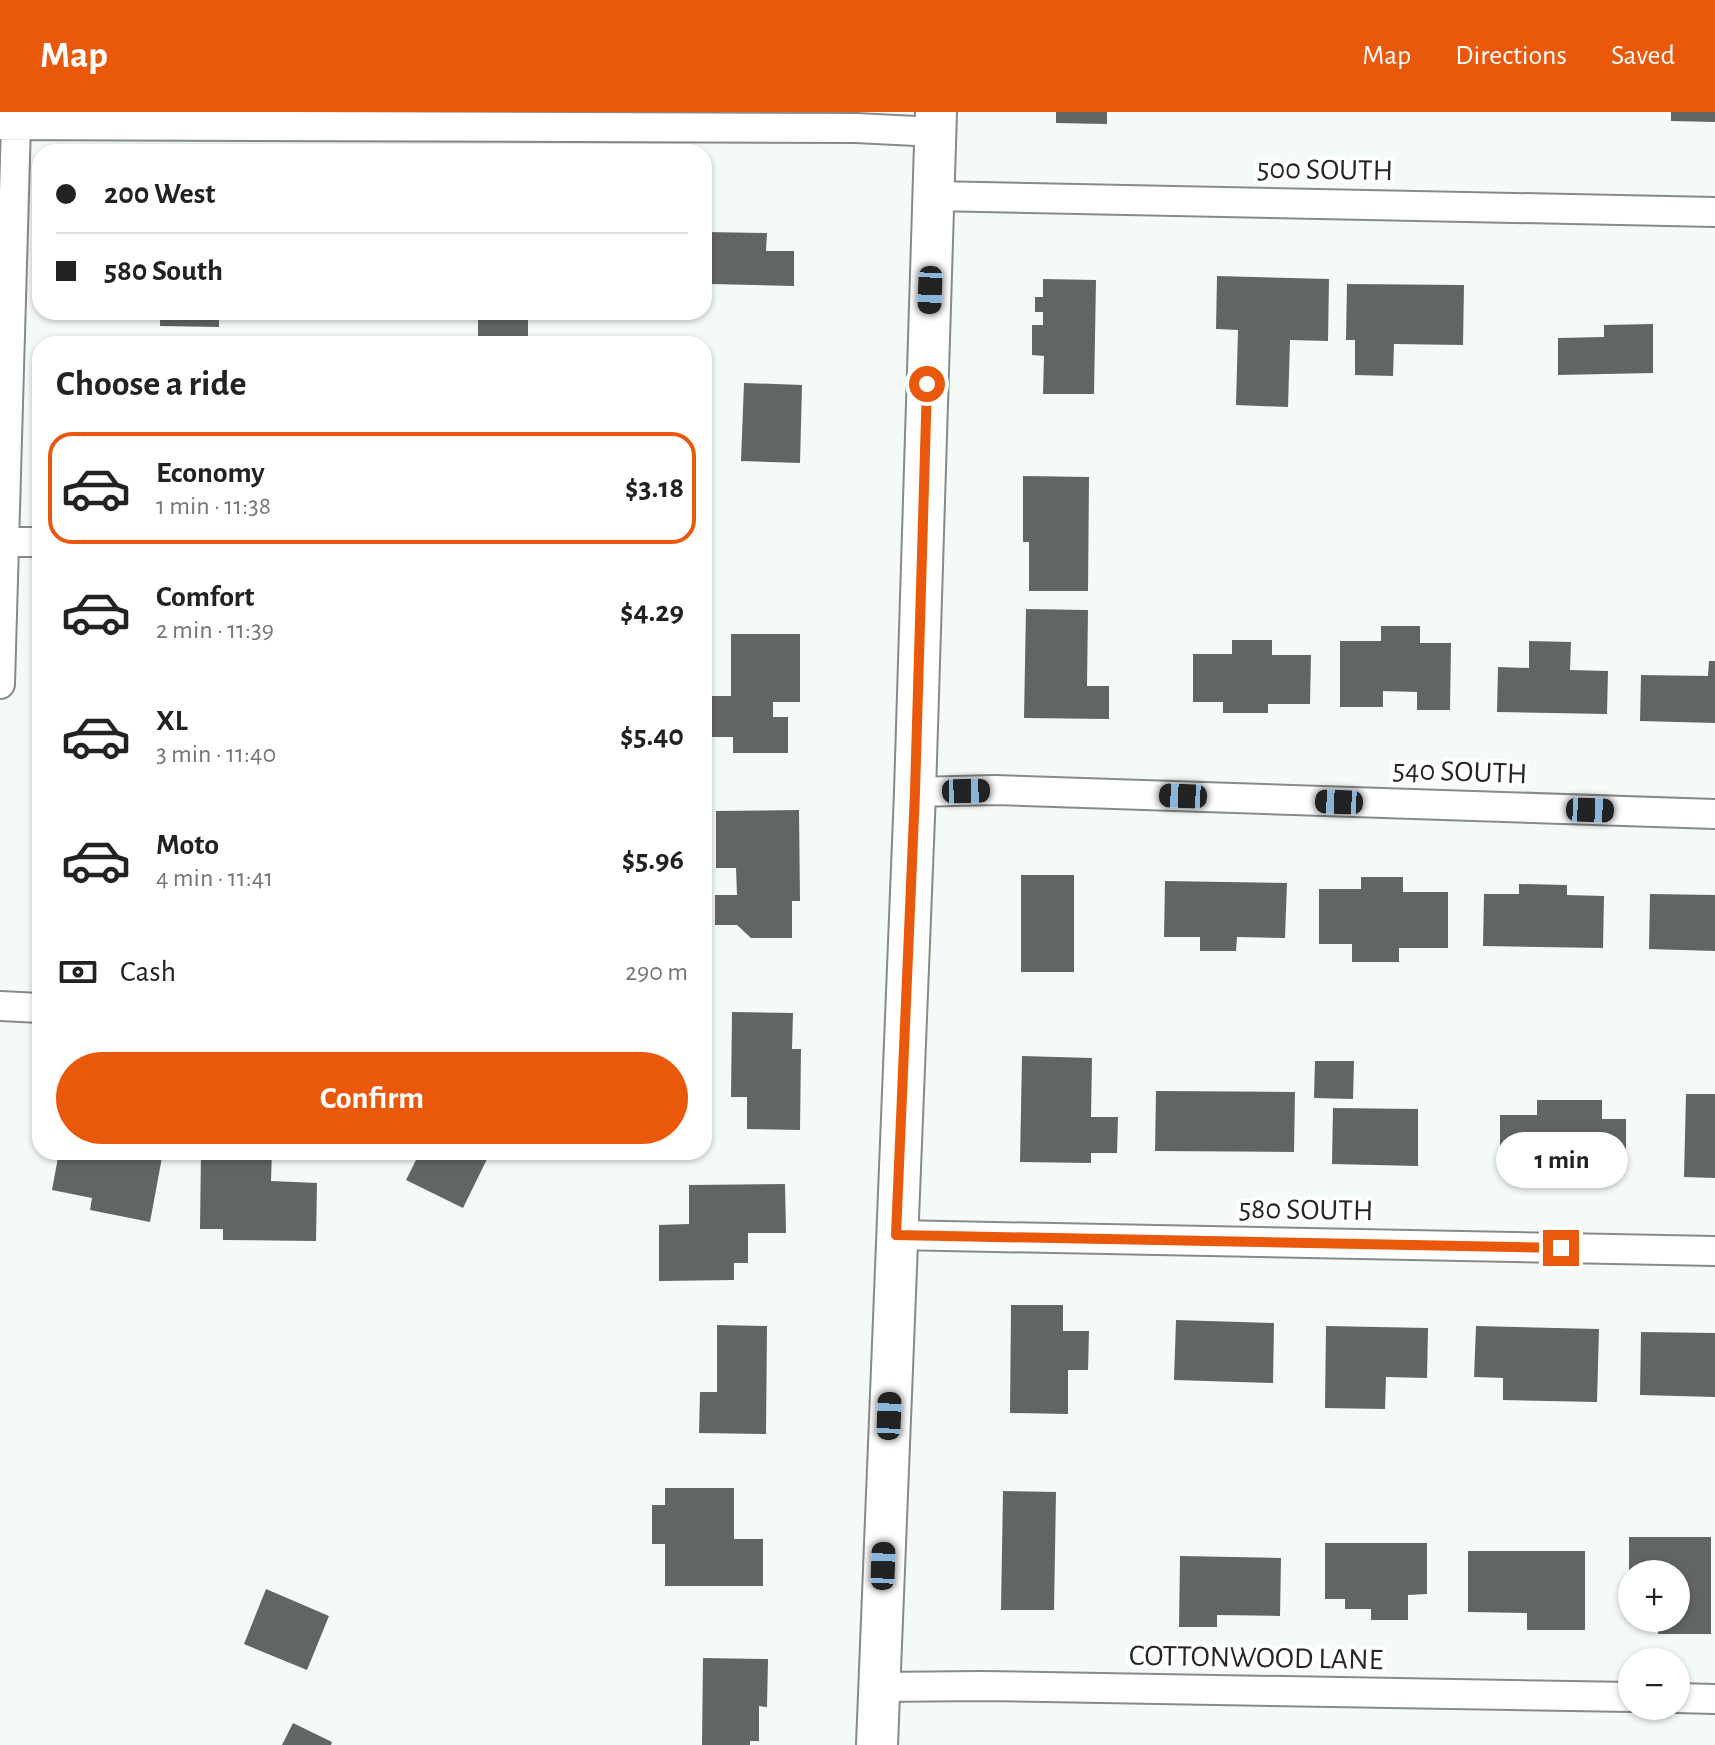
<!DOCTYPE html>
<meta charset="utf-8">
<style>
body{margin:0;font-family:"Alegreya Sans",sans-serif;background:#f6f6f6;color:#222;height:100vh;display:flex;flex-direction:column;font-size:30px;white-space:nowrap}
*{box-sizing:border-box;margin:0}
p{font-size:26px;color:#767676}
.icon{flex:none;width:44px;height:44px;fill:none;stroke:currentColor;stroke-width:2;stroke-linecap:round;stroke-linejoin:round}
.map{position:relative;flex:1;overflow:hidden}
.sheet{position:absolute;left:32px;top:224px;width:680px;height:824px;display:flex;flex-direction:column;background:#fff;border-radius:24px;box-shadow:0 2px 6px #0004}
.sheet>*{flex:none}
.hud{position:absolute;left:32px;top:32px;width:680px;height:176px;border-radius:24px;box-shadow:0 2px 6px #0004;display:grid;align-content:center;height:176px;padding:0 24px;background:#fff}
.controls{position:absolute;left:1618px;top:1448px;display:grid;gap:16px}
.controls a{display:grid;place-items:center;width:72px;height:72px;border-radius:50%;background:#fff;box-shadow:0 2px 6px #0004;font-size:40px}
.end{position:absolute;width:36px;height:36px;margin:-18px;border:10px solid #ea580c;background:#fff;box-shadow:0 0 0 4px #fff}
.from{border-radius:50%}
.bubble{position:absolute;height:56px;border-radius:28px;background:#fff;box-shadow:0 2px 6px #0004;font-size:26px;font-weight:700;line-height:56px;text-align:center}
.car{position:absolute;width:24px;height:48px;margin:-24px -12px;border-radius:10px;box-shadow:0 0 6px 2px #0007;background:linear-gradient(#222 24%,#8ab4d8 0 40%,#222 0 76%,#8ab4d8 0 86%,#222 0)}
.hud b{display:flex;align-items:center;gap:28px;height:76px;font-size:30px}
.hud b+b{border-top:2px solid #e0e0e0}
.hud i{width:20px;height:20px;background:#222}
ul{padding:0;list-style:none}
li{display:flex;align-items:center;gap:24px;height:112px;margin:0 16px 12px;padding:0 8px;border:4px solid transparent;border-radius:24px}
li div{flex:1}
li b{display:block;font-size:30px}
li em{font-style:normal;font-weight:700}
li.on{border-color:#ea580c}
li>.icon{width:72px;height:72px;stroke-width:1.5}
h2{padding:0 24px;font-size:36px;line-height:96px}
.pay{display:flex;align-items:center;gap:20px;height:88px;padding:0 24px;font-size:30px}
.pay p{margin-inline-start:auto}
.cta{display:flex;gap:16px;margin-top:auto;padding:16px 24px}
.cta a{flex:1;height:92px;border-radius:48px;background:#ea580c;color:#fff;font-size:32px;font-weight:700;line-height:92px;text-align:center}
header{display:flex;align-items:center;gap:48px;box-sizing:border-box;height:112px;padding:0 40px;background:#ea580c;color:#fff}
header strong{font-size:38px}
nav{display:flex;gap:44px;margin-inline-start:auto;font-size:28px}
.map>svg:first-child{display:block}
.building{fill:#616664}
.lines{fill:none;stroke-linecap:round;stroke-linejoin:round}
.street-casing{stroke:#868b88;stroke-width:32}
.secondary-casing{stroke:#868b88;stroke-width:44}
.street{stroke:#fff;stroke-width:28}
.secondary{stroke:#fff;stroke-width:40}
.route{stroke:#ea580c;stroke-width:10}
.labels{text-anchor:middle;stroke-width:8;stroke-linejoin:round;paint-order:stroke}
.street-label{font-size:30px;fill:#242625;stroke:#fff}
</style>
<header>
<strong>Map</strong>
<nav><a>Map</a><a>Directions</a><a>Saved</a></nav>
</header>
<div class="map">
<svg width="1715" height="1633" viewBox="0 0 1715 1633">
<rect width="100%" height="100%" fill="#f4faf7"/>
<path class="building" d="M1056,0H1107V12L1056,11Z
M1671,0H1715V10L1671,9Z
M704,120L767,121L766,139H794V174L711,172L712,149H704Z
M1217,164L1329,167L1328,229L1290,228L1288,295L1236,293L1238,218L1216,217Z
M1043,167L1096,168L1094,282H1043L1044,244L1032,243V213H1043V200H1035V185H1043Z
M1347,172L1464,173L1463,233L1394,232L1393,264L1355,263V228H1346Z
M160,200H219V215L160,214Z
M478,200H528V227L478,225Z
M1653,212V261L1558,263V226L1604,225V213Z
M744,271L802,273L800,351L741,349Z
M1023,364L1089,365L1088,479H1029V430H1023Z
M1026,497L1088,498L1087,574H1109V607L1024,606Z
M1381,514H1420V531H1451L1450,598H1417V580L1383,579V595H1340V529H1381Z
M731,522H800V590H773V605H788V641H733V625H712V584H731Z
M1232,528H1272V543H1311L1310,592H1268V601H1223V590H1193V542H1232Z
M1529,529L1571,530L1570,558L1608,559L1607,602L1497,600L1498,555L1529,556Z
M1709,549H1715V611L1640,609L1641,563L1708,564Z
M799,698L800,789H792V826H751L737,813H715V783H737L736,756H716V699Z
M1021,763H1074V860H1021Z
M1361,765H1403V780H1448V836H1399V850H1352V832H1319V777H1361Z
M1165,769L1287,771L1285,826L1237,825L1236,839H1200V825H1164Z
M1519,772L1567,773V783L1604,784L1603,836L1483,834L1484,782H1519Z
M1650,782L1715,783V839L1649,837Z
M732,900L793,901L792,937H801L800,1018L747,1017V985H731Z
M1022,944L1092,946L1091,1005H1118L1117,1041H1091V1051L1020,1050Z
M1315,949H1354L1353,987L1314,986Z
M1156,979L1295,980L1294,1040L1155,1039Z
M1686,982H1715V1066L1684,1065Z
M1537,988H1602V1007H1626V1052L1500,1051V1003H1537Z
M1333,996L1418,997V1054L1332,1052Z
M59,1040H163L150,1110L90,1098L92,1086L52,1078Z
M201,1040H272L271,1069L317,1071L316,1129L223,1128V1117H200Z
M420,1040H484L489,1043L463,1096L406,1068Z
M785,1072L786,1121H748V1151H734V1168L659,1169V1113L689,1112V1073Z
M1011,1193H1063V1219H1089L1088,1258H1068V1302L1010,1301Z
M1176,1208L1274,1211L1273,1271L1174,1268Z
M717,1213L767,1214L766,1322L699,1321L700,1280H717Z
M1326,1214L1428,1216L1427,1266L1386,1265L1385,1297L1325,1296Z
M1476,1214L1599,1217L1597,1290L1503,1288V1266L1474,1265Z
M1641,1220L1715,1221V1285L1640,1283Z
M665,1376H734V1427H763V1474H665V1432H652V1393H665Z
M1003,1379L1056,1380L1054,1498H1001Z
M1629,1425H1711V1522H1658V1506H1676V1462H1632V1503H1629Z
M1325,1431H1427V1482L1408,1483V1508H1371V1497H1345V1487H1325Z
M1468,1439H1585V1518H1527V1501L1468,1500Z
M1180,1444L1281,1446L1280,1504L1217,1503V1515H1179Z
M266,1477L329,1504L307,1558L244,1532Z
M703,1546L768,1547L767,1595L759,1594V1629H750V1633H702Z
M293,1611L332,1630L331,1633H282Z"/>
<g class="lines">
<g class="street-casing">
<path id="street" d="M0,13L856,16L936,20
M933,84L1715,100
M4,430H40
M0,572L16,12
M915,680L995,678L1715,702
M0,894L40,896
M896,1123L1715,1139
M878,1575L982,1574L1632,1585
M1676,1586L1715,1587"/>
</g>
<g class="secondary-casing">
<path id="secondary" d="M877,1633L915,680L936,0"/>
</g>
<use href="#street" class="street"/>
<use href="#secondary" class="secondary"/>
</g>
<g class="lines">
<path class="route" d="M927,272L915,680L896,1123L1561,1136"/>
</g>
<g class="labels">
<g class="street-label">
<text transform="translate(1325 57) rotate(1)" y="10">500 SOUTH</text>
<text transform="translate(1460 659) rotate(2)" y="10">540 SOUTH</text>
<text transform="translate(1306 1097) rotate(1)" y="10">580 SOUTH</text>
<text transform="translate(1256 1545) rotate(1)" y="10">COTTONWOOD LANE</text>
</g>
</g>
</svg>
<div class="controls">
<a>+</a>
<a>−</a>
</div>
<i class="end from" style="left:927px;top:272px"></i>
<i class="end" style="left:1561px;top:1136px"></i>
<div class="bubble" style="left:1496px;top:1020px;width:132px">1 min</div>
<i class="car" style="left:930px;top:178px;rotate:182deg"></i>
<i class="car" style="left:966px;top:679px;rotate:89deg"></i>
<i class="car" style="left:1183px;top:684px;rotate:272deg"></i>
<i class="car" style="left:1339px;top:690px;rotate:272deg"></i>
<i class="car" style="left:1590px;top:698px;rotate:92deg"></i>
<i class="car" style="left:889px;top:1304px;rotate:2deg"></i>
<i class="car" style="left:883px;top:1454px;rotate:2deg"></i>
<div class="hud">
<b><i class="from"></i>200 West</b>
<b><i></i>580 South</b>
</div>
<section class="sheet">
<h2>Choose a ride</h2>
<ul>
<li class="on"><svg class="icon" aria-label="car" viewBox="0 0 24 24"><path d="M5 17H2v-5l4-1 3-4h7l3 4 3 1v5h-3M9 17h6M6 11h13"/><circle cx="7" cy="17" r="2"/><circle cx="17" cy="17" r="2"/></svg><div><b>Economy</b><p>1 min · 11:38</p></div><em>$3.18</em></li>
<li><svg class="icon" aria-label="car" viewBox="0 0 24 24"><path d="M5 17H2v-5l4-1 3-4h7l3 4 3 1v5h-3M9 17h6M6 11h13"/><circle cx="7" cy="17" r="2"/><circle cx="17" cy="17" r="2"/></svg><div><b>Comfort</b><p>2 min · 11:39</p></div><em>$4.29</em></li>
<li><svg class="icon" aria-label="car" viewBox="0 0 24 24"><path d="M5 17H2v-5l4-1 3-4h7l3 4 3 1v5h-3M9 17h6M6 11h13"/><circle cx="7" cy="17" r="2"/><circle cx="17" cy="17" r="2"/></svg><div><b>XL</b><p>3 min · 11:40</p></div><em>$5.40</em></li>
<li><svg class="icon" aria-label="car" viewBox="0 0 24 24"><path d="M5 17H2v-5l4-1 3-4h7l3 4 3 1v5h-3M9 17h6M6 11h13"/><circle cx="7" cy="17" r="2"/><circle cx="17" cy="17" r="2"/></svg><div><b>Moto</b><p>4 min · 11:41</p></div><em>$5.96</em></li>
</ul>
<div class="pay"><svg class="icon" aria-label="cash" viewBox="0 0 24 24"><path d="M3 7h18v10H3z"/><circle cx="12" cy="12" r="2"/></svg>Cash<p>290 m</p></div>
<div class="cta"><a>Confirm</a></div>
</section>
</div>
